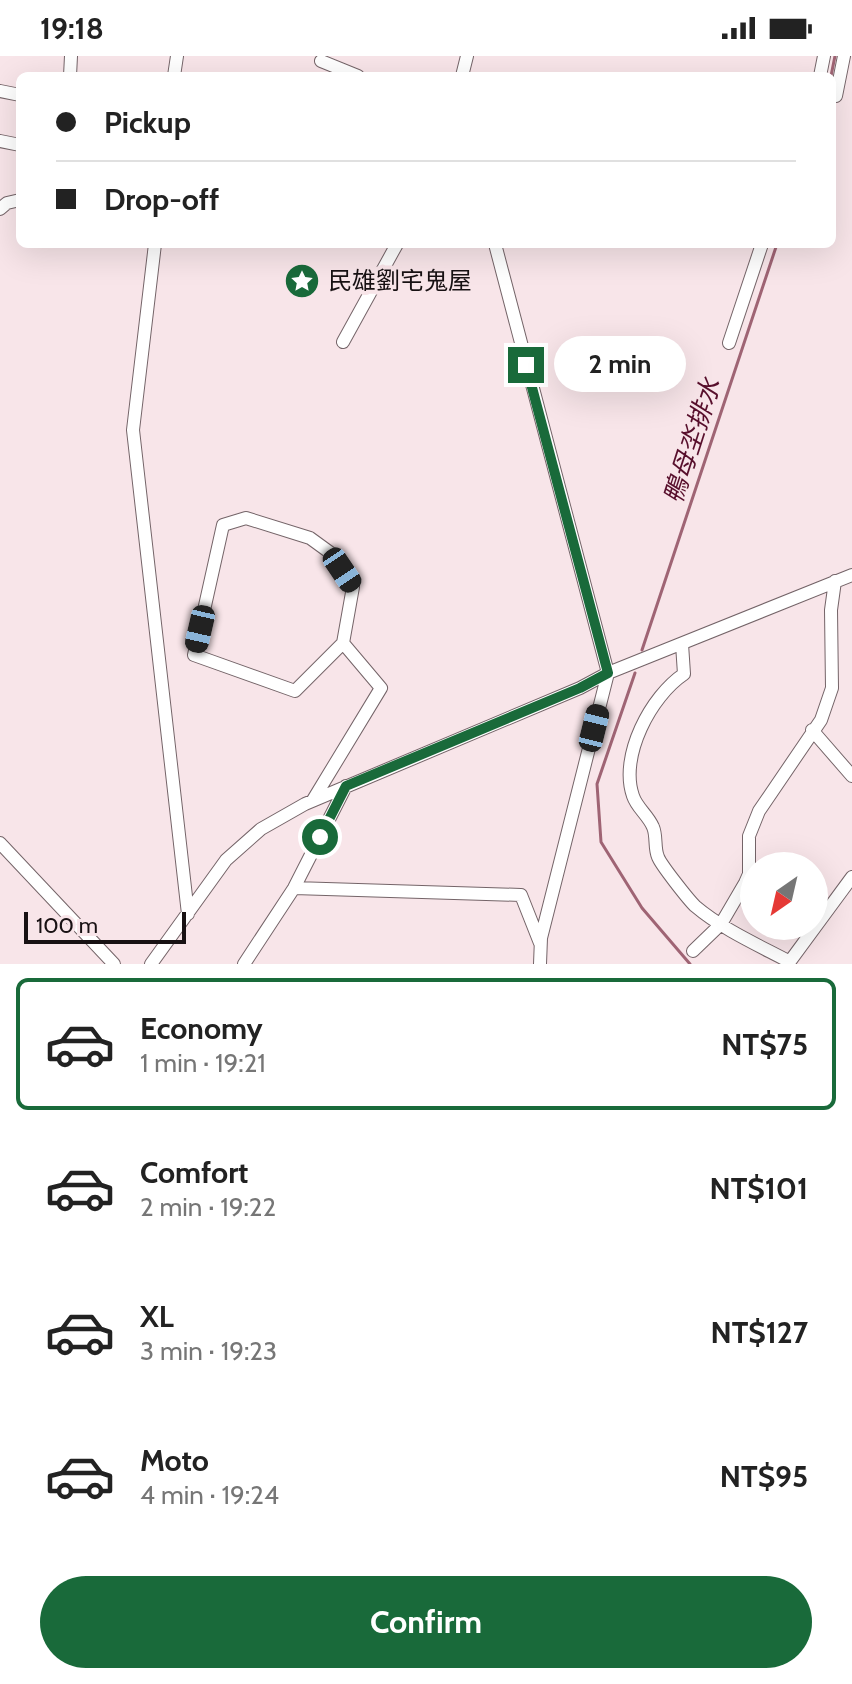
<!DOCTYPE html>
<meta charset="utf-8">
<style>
body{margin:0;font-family:Cabin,"Noto Sans TC",sans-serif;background:#f6f6f6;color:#222;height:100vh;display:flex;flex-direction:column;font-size:30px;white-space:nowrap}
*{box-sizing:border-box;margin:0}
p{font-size:26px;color:#767676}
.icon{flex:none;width:44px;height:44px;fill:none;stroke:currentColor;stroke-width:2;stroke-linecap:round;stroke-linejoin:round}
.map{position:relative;height:908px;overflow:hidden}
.sheet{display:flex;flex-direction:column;background:#fff;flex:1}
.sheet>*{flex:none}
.top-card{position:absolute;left:16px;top:16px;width:820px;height:176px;border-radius:12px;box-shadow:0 8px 32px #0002;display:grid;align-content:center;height:176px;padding:0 40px;background:#fff}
.needle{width:52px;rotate:214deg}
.buttons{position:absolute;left:740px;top:796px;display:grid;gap:16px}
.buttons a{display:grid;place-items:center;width:88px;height:88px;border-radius:50%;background:#fff;box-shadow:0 8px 32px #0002;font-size:40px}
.scale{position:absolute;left:24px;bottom:20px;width:162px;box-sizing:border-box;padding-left:8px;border:4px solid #181113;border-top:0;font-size:22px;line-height:28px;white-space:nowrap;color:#181113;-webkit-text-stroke:6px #f8e5e9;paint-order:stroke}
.end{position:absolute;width:36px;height:36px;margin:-18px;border:10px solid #196a3a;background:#fff;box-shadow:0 0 0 4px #fff}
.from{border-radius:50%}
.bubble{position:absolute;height:56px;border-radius:28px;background:#fff;box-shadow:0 8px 32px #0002;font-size:26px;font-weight:700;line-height:56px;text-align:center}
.car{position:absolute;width:24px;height:48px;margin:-24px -12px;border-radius:10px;box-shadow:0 0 6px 2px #0007;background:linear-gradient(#222 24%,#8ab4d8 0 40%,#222 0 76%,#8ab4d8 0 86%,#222 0)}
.top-card b{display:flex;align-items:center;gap:28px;height:76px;font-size:30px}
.top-card b+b{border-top:2px solid #e0e0e0}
.top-card i{width:20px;height:20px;background:#222}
ul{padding:14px 0 0;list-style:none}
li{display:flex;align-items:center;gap:24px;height:132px;margin:0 16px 12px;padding:0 24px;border:4px solid transparent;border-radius:12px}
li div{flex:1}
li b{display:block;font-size:30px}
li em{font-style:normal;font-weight:700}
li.selected{border-color:#196a3a}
li>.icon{width:72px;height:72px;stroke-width:1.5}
.cta{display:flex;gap:16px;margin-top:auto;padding:16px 40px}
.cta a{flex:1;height:92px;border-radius:48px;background:#196a3a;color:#fff;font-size:32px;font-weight:700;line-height:92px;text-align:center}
.status{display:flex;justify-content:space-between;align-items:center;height:56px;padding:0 40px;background:#fff;direction:ltr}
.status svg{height:22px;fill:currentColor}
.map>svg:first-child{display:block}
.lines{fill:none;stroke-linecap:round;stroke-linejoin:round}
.stream{stroke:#9f6474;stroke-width:3}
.minor-casing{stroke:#746468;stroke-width:14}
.minor{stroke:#fff;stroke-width:12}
.route{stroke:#196a3a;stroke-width:10}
.labels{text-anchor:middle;stroke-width:8;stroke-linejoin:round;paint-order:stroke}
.poi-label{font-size:24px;fill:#181113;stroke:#f8e5e9;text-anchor:start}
.water-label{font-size:26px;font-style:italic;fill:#580f2c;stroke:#f8e5e9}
</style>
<div class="status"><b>19:18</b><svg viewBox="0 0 49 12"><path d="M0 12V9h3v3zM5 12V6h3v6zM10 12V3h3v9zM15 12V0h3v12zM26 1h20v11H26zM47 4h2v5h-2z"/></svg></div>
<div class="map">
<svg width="852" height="908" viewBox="0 0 852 908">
<rect width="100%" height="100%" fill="#f8e5e9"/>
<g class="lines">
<path class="stream" d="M831,20L835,0
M642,594L777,188
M635,617L597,728L601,786L642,852L690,908"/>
<g class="minor-casing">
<path id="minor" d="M321,5L358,20
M70,20L71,0
M174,20L177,0
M462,20L467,0
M820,20L824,0
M0,35L20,39
M836,40L844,0
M0,85L20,89
M0,153L7,147L20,144
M155,188L133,374L188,858
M495,188L608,617L541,882L540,908
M343,286L397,188
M729,287L762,188
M682,588L684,618C651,640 619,700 633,740C637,752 648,759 653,771C657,780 654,792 658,801C661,809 688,843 695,850C722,873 758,889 790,906
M812,674L852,720
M313,744L381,632L343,587L295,635L194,599L223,469L246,462L310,482L332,498L353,531L343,587
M0,787L114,908
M294,832L521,839L540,887
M693,895L721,868L745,827L749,818V780L759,755L821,664L832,632L831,554L835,525
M151,908L226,804L261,773L305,748L580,632L608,617L852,519
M244,908L294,832L346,730
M788,908L852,821"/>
</g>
<use href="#minor" class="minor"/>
</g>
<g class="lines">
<path class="route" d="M320,781L346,730L580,632L608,617L526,309"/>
</g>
<defs>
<g id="sight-disc" transform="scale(1.8)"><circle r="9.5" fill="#196a3a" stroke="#f8e5e9"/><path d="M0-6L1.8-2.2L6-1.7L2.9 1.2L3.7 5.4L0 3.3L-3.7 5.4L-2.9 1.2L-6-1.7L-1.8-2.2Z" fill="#fff"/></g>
</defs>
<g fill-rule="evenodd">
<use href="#sight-disc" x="302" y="225"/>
</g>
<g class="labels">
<g class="poi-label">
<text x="328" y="233">民雄劉宅鬼屋</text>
</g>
<g class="water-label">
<text transform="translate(692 385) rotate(-72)" y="9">鴨母坔排水</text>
</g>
</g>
</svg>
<div class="buttons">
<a><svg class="needle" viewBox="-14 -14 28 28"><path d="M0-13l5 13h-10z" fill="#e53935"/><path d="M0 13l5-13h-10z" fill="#767676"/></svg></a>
</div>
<div class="scale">100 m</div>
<i class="end from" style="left:320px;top:781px"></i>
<i class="end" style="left:526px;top:309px"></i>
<div class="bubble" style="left:554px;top:280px;width:132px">2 min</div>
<i class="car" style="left:342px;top:514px;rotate:146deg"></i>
<i class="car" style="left:200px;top:573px;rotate:193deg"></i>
<i class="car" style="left:594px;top:672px;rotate:14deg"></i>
<div class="top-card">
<b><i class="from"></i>Pickup</b>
<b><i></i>Drop-off</b>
</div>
</div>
<section class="sheet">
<ul>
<li class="selected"><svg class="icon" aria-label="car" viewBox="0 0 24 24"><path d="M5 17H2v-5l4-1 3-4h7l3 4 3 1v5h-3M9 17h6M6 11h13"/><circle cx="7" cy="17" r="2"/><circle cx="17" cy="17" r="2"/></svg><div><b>Economy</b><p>1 min · 19:21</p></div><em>NT$75</em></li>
<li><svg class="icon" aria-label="car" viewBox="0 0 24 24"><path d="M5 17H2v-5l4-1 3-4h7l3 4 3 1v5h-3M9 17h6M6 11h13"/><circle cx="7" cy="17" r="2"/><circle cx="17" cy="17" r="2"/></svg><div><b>Comfort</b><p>2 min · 19:22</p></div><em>NT$101</em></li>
<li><svg class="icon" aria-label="car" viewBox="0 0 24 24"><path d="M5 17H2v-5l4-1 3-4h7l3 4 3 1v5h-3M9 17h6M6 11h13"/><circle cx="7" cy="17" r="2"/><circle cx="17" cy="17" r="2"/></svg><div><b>XL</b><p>3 min · 19:23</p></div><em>NT$127</em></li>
<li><svg class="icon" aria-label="car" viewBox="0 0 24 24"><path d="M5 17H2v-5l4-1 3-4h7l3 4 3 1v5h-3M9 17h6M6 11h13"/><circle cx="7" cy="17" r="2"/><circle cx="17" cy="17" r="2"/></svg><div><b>Moto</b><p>4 min · 19:24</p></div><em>NT$95</em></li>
</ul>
<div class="cta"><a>Confirm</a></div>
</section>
